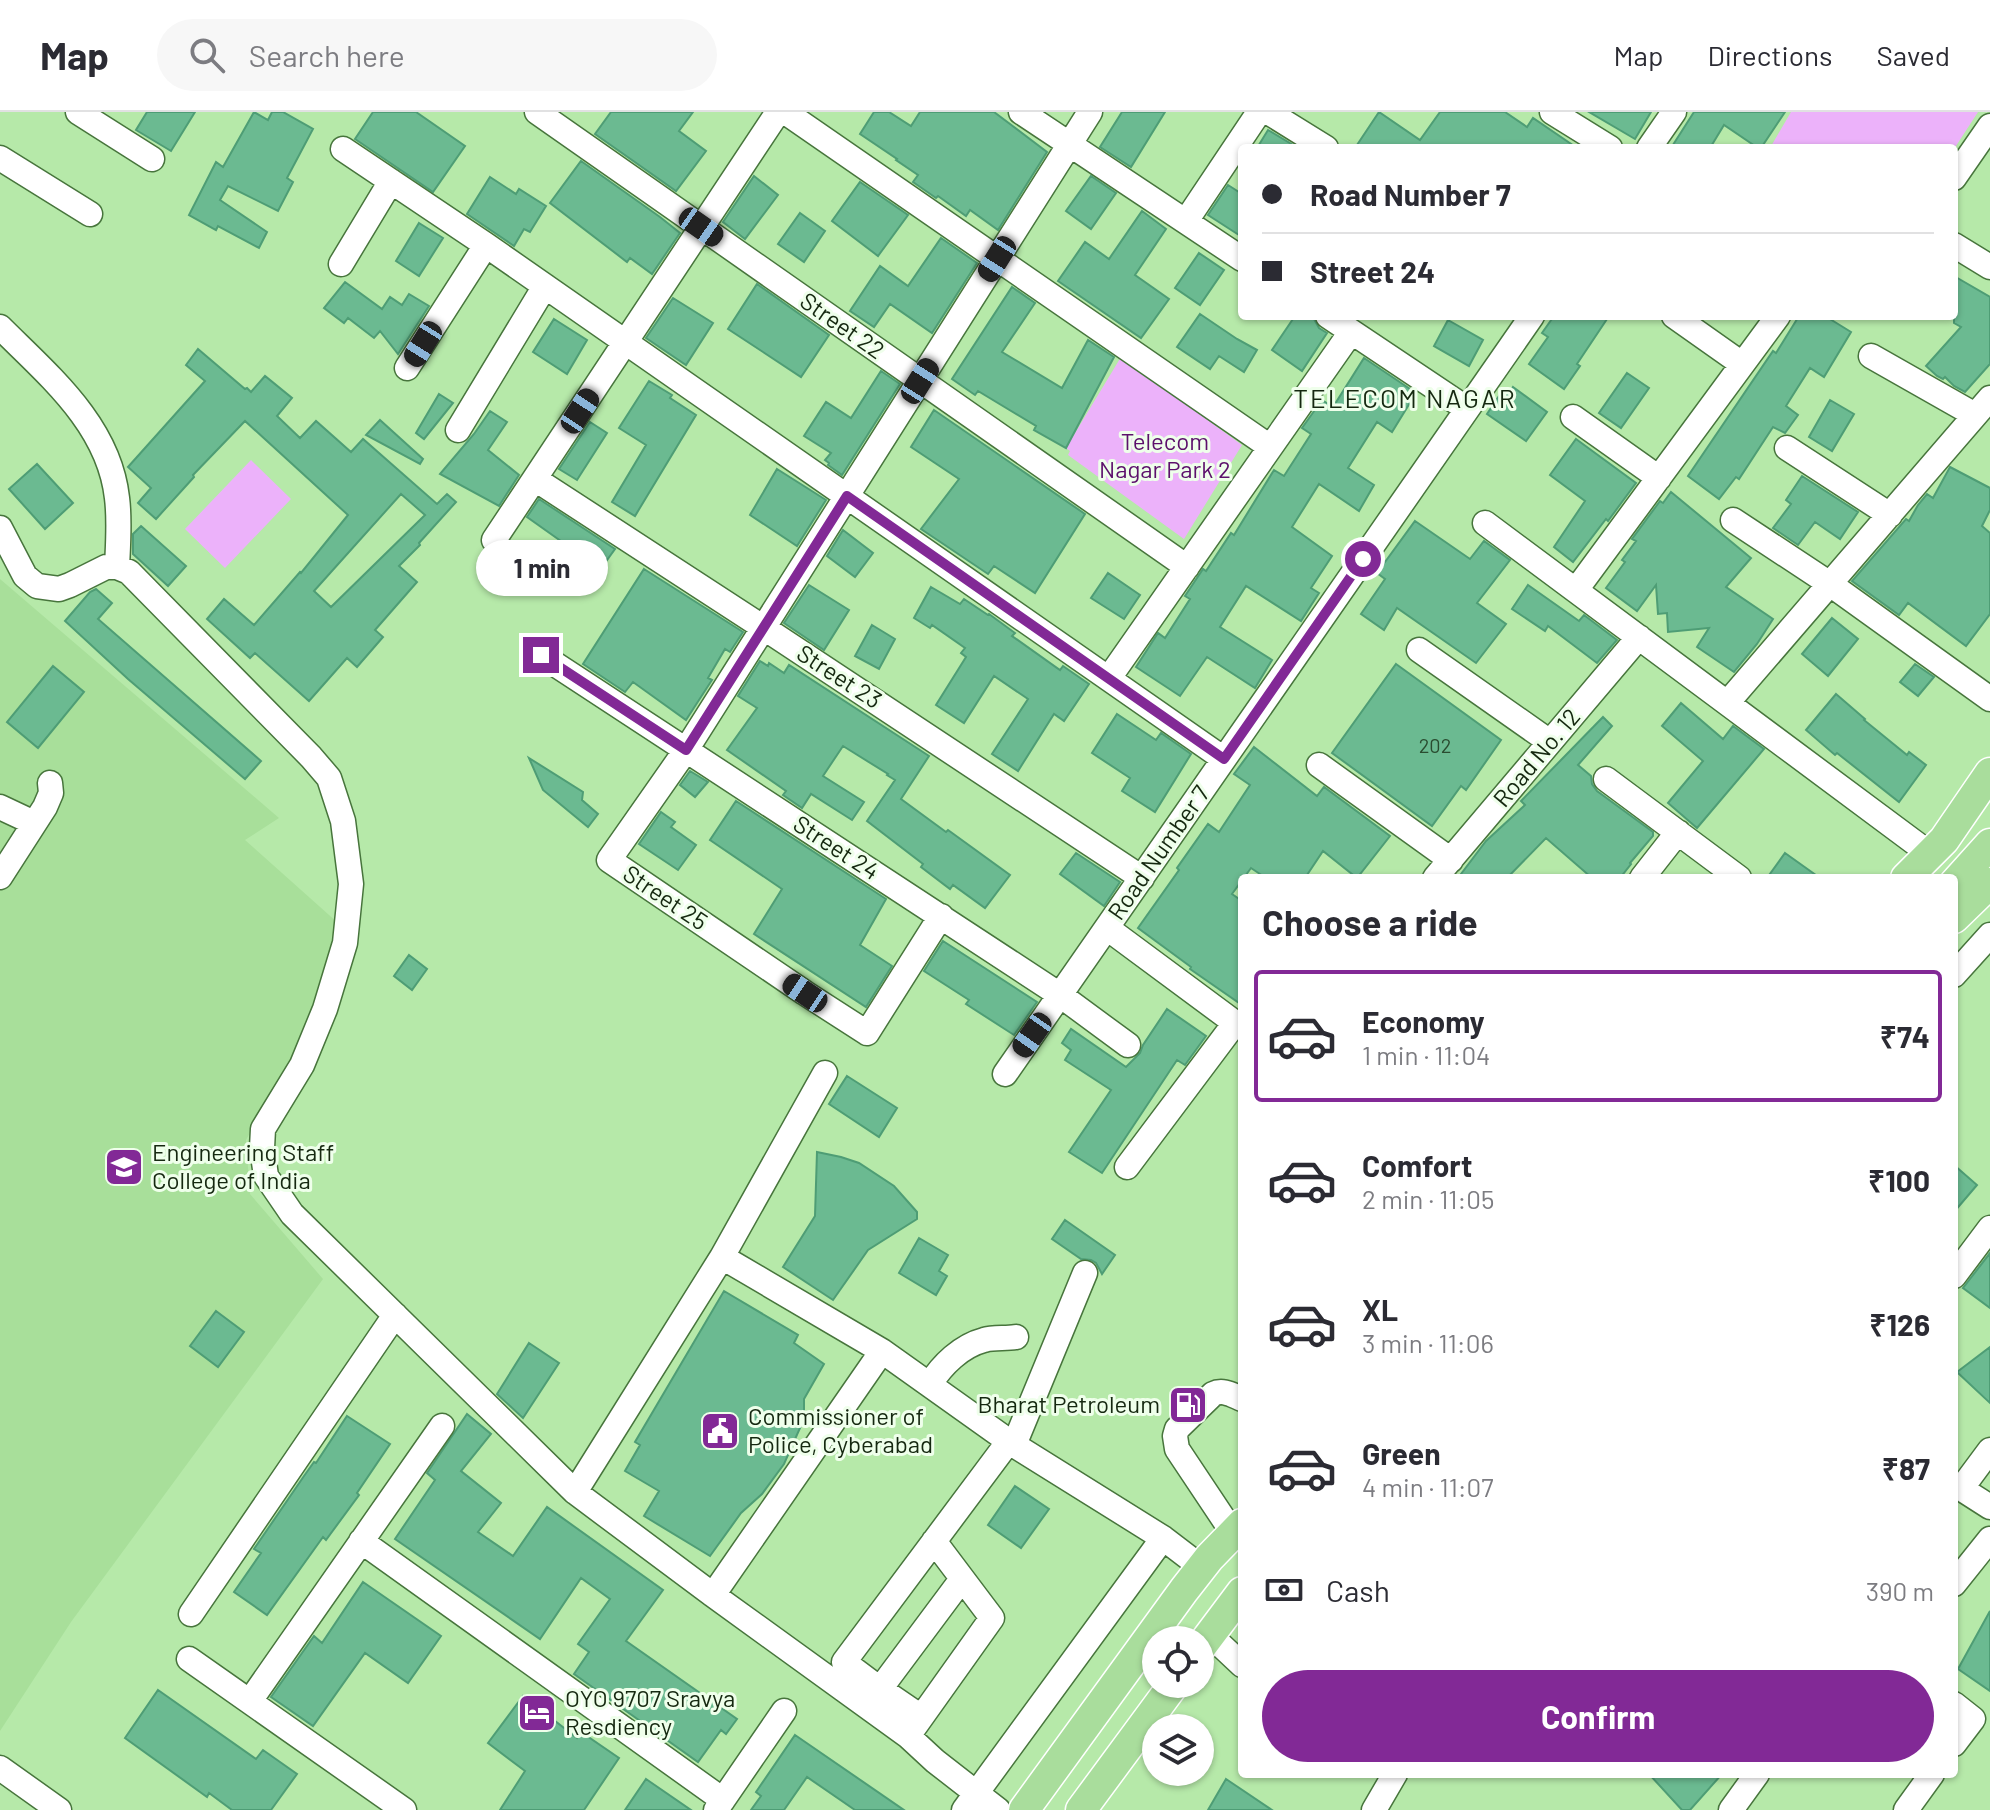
<!DOCTYPE html>
<meta charset="utf-8">
<style>
body{margin:0;font-family:Barlow,sans-serif;background:#f7f7f7;color:#2b2b33;height:100vh;display:flex;flex-direction:column;font-size:30px;white-space:nowrap}
*{box-sizing:border-box;margin:0}
p{font-size:26px;color:#7c7c81}
.icon{flex:none;width:44px;height:44px;fill:none;stroke:currentColor;stroke-width:2;stroke-linecap:round;stroke-linejoin:round}
.map{position:relative;flex:1;overflow:hidden}
.panel{position:absolute;left:1238px;top:762px;width:720px;height:904px;display:flex;flex-direction:column;background:#fff;border-radius:8px;box-shadow:0 2px 6px #0004}
.panel>*{flex:none}
.top-card{position:absolute;left:1238px;top:32px;width:720px;height:176px;border-radius:8px;box-shadow:0 2px 6px #0004;display:grid;align-content:center;height:176px;padding:0 24px;background:#fff}
.fabs{position:absolute;left:1142px;top:1514px;display:grid;gap:16px}
.fabs a{display:grid;place-items:center;width:72px;height:72px;border-radius:50%;background:#fff;box-shadow:0 2px 6px #0004;font-size:40px}
.end{position:absolute;width:36px;height:36px;margin:-18px;border:10px solid #822996;background:#fff;box-shadow:0 0 0 4px #fff}
.from{border-radius:50%}
.bubble{position:absolute;height:56px;border-radius:28px;background:#fff;box-shadow:0 2px 6px #0004;font-size:26px;font-weight:700;line-height:56px;text-align:center}
.car{position:absolute;width:24px;height:48px;margin:-24px -12px;border-radius:10px;box-shadow:0 0 6px 2px #0007;background:linear-gradient(#222 24%,#8ab4d8 0 40%,#222 0 76%,#8ab4d8 0 86%,#222 0)}
.top-card b{display:flex;align-items:center;gap:28px;height:76px;font-size:30px}
.top-card b+b{border-top:2px solid #e1e1e2}
.top-card i{width:20px;height:20px;background:#2b2b33}
ul{padding:0;list-style:none}
li{display:flex;align-items:center;gap:24px;height:132px;margin:0 16px 12px;padding:0 8px;border:4px solid transparent;border-radius:8px}
li div{flex:1}
li b{display:block;font-size:30px}
li em{font-style:normal;font-weight:700}
li.active{border-color:#822996}
li>.icon{width:72px;height:72px;stroke-width:1.5}
h2{padding:0 24px;font-size:36px;line-height:96px}
.pay{display:flex;align-items:center;gap:20px;height:88px;padding:0 24px;font-size:30px}
.pay p{margin-inline-start:auto}
.button{display:flex;gap:16px;margin-top:auto;padding:16px 24px}
.button a{flex:1;height:92px;border-radius:48px;background:#822996;color:#fff;font-size:32px;font-weight:700;line-height:92px;text-align:center}
header{display:flex;align-items:center;gap:48px;box-sizing:border-box;height:112px;padding:0 40px;background:#fff;border-bottom:2px solid #e1e1e2}
header strong{font-size:38px}
nav{display:flex;gap:44px;margin-inline-start:auto;font-size:28px}
.search{width:560px;height:72px;background:#f7f7f7;display:flex;align-items:center;gap:20px;box-sizing:border-box;padding:0 28px;border-radius:44px;color:#7c7c81;font-size:30px}
.map>svg:first-child{display:block}
.built{fill:#a8df9a}
.green{fill:#ecb2fa}
.building{fill:#6bba91;stroke:#4e9d75;stroke-width:2;fill-rule:evenodd}
.lines{fill:none;stroke-linecap:round;stroke-linejoin:round}
.minor-casing{stroke:#47753c;stroke-width:27}
.major-casing{stroke:#fff;stroke-width:33}
.minor{stroke:#fff;stroke-width:24}
.major{stroke:#a9dd9c;stroke-width:30}
.route{stroke:#822996;stroke-width:10}
.labels{text-anchor:middle;stroke-width:6;stroke-linejoin:round;paint-order:stroke}
.number-label{font-size:20px;fill:#2a4c30}
.street-label{font-size:24px;fill:#152810;stroke:#efffeb}
.park-label{font-size:24px;fill:#5c106c;stroke:#efffeb}
.poi-label{font-size:24px;fill:#152810;stroke:#efffeb;text-anchor:start}
.neighbourhood-label{font-size:26px;letter-spacing:2px;fill:#152810;stroke:#efffeb}
</style>
<header>
<strong>Map</strong>
<div class="search"><svg class="icon" aria-label="search" viewBox="0 0 24 24"><circle cx="10" cy="10" r="6"/><path d="M15 15l6 6"/></svg>Search here</div>
<nav><a>Map</a><a>Directions</a><a>Saved</a></nav>
</header>
<div class="map">
<svg width="1990" height="1698" viewBox="0 0 1990 1698">
<rect width="100%" height="100%" fill="#b6e9a9"/>
<path class="built" d="M0,467L279,706L245,728L338,811L301,929L246,1028L250,1082L323,1167L71,1510L0,1619Z"/>
<path class="green" d="M1791,0H1978L1954,37L1770,36Z
M1121,245L1242,333L1184,427L1068,343L1070,339L1066,336Z
M251,348L291,387L225,456L185,417Z"/>
<path class="building" d="M147,0H195L171,39L136,18Z
M254,0L268,8L272,0H283L313,17L287,66L293,70L278,99L228,74L220,88L267,120L259,136L218,114L216,118L189,103L216,50L223,55Z
M373,0H416L465,34L433,80L355,27Z
M611,0H693L679,19L706,39L676,79L595,22Z
M874,0H889L911,14L920,0H994L1047,40L998,118L970,98L966,104L938,84L936,86L913,70L918,63L896,48L897,47L860,22Z
M1122,0H1165L1131,55L1100,35Z
M1379,0L1420,28L1440,0H1505L1527,15L1533,6L1577,36H1355Z
M1589,0H1651L1635,27Z
M1694,0H1785L1761,36H1758L1724,13L1710,36H1671Z
M1268,18L1298,36H1257Z
M581,49L660,105L680,121L652,162L630,146L627,150L550,91Z
M754,64L778,83L745,127L723,110Z
M1091,64L1116,81L1091,117L1066,99Z
M490,65L516,82L519,77L546,94L530,120L524,117L514,134L467,102Z
M860,70L908,103L878,144L832,109Z
M1228,73L1242,82V125L1208,103Z
M1142,99L1166,117L1135,163L1169,187L1141,226L1058,169L1085,130L1109,147Z
M800,101L825,119L804,150L778,132Z
M419,111L443,126L419,164L396,149Z
M941,126L977,151L932,221L890,192L874,215L850,199L880,154L908,174Z
M1199,141L1224,158L1200,193L1175,176Z
M1954,164L1990,185V252L1965,280L1954,274L1945,265L1943,267L1937,264L1926,254L1961,215L1954,211Z
M345,170L382,197L390,185L402,193L409,182L429,194L398,242L380,219L374,226L348,206L344,211L324,196Z
M757,172L829,223L801,265L728,217Z
M1012,175L1035,191L1002,240L1062,276L1088,228L1114,245L1066,336L1034,318L1036,314L978,279L975,283L952,267Z
M673,186L713,211L686,253L646,226Z
M1200,202L1237,227L1257,238L1244,260L1219,244L1210,257L1177,235Z
M1295,204H1309L1314,207L1319,216L1327,221L1302,259L1272,238Z
M1554,204H1609L1577,252L1580,254L1564,277L1529,252L1548,225L1542,221Z
M1799,204H1825L1851,220L1824,265L1810,256L1786,294L1798,303L1785,321L1773,315L1739,367L1736,365L1719,387L1688,364L1773,239L1776,241Z
M554,207L587,228L567,262L533,240Z
M1448,208L1483,228L1469,254L1434,234Z
M198,237L245,277L247,276L251,280L265,264L292,286L277,304L300,326L316,309L351,340L363,327L437,392L447,382L456,390L419,431L420,433L399,454L417,470L375,518L383,525L357,555L347,546L309,589L255,541L250,546L207,507L224,487L254,513L300,460L301,461L348,403L245,309L193,363L194,365L156,407L138,391L151,376L128,355L205,269L186,253ZM401,382L425,403L331,495L314,479Z
M1364,246L1416,281L1392,320L1377,310L1348,356L1374,373L1359,399L1319,372L1292,415L1332,444L1311,476L1319,481L1301,509L1246,474L1220,515L1272,548L1255,576L1207,545L1180,584L1136,555L1158,521L1165,526L1190,487L1185,484L1203,457L1206,459L1231,421L1234,423L1274,358L1284,364L1311,322L1302,316L1322,288L1333,295Z
M881,259L900,272L842,363L828,353L829,351L825,348L831,341L804,324L826,290L851,306Z
M1627,261L1649,276L1621,316L1599,301Z
M649,269L672,283L670,286L696,303L635,404L612,390L646,333L619,316Z
M1513,275L1547,300L1526,329L1487,302L1503,278L1508,282Z
M439,282L453,291L424,327L416,321Z
M1830,288L1854,302L1832,339L1809,325Z
M934,298L1085,402L1035,481L994,454L988,462L921,417L959,367L911,335Z
M490,299L507,310L488,338L519,363L499,394L440,362L474,322Z
M380,308L423,347L420,352L366,323Z
M590,310L607,321L577,368L559,357Z
M1576,327L1636,371L1608,409L1606,407L1573,450L1554,435L1585,389L1550,363Z
M37,352L73,391L45,417L9,377Z
M1950,355L1990,376V398L1982,414L1990,421V502L1966,534L1908,491L1899,503L1852,469L1906,407L1909,409L1918,393L1927,382L1933,386Z
M777,357L826,388L797,434L750,403Z
M1802,364L1858,400L1840,427L1815,410L1798,433L1773,416L1791,392L1786,388Z
M1671,380L1751,446L1726,475L1773,507L1757,532L1734,560L1697,535L1709,516L1668,520L1667,501L1658,502L1656,473L1637,499L1606,476L1625,450L1622,448L1636,429L1632,427L1660,389L1663,391Z
M539,387L615,437L586,477L558,457L572,437L527,405Z
M1415,409L1470,447L1484,429L1510,448L1477,491L1506,512L1476,551L1397,496L1384,518L1361,502L1385,467L1377,461Z
M141,414L186,454L168,474L133,442V422Z
M843,418L873,441L855,465L827,444Z
M644,457L743,520L730,540L725,537L708,566L712,568L686,608L633,570L625,580L583,552Z
M1108,461L1140,483L1124,507L1091,486Z
M809,473L849,498L824,538L784,511Z
M1528,473L1579,509L1584,503L1617,528L1597,551L1548,514L1545,519L1512,497Z
M931,475L960,492L964,487L988,503L989,502L1015,521L1012,524L1060,558L1063,554L1089,572L1064,609L1054,602L1018,659L992,642L1028,587L994,564L964,611L936,593L966,545L961,541L965,536L932,513L930,516L914,506Z
M96,477L112,491L98,507L261,649L245,667L128,567L65,509L90,480Z
M1832,506L1858,527L1828,564L1802,542Z
M872,513L895,527L879,557L855,544Z
M760,549L768,554L769,551L784,561L789,553L929,644L901,687L946,720L948,718L1010,763L985,796L953,773L950,777L921,755L923,752L867,709L895,668L887,663L888,662L843,634L823,664L864,690L852,708L811,682L802,696L783,683L786,679L727,638L757,596L738,584Z
M1396,552L1501,628L1466,678L1461,674L1432,714L1332,641Z
M1915,552L1934,565L1918,584L1900,570Z
M53,554L84,580L38,636L7,610Z
M1836,582L1865,607L1864,608L1907,643L1909,640L1926,653L1899,690L1837,641L1835,643L1806,618Z
M1681,591L1723,627L1733,614L1764,637L1697,716L1668,691L1703,649L1662,614Z
M1117,602L1156,628L1161,621L1191,642L1155,700L1122,679L1130,666L1092,641Z
M1603,605L1612,614L1578,653L1591,664L1592,672L1597,679L1653,720V724L1630,751L1631,752L1620,766H1592L1546,726L1507,766H1458L1486,729L1525,693L1521,689Z
M1254,635L1317,684L1324,675L1390,724L1357,766L1323,739L1305,766H1266L1251,756L1232,782L1242,789V893L1190,857L1191,855L1138,816L1179,758L1177,756L1208,712L1219,720L1250,673L1234,662Z
M529,646L583,680L582,688L598,702L588,715L543,678Z
M690,659L708,670L695,685L680,673Z
M736,689L886,787L860,833L892,854L866,895L754,822L782,777L710,728Z
M661,700L675,710L671,715L696,733L678,758L639,732Z
M1076,741L1120,770L1104,794L1060,762Z
M1785,741L1820,766H1767Z
M943,829L1037,890L1014,923L966,892L969,888L924,859Z
M409,843L427,857L412,878L394,864Z
M1167,897L1206,924L1185,953L1177,948L1102,1061L1069,1040L1111,978L1065,948L1071,938L1062,931L1071,917L1126,955L1140,941L1143,933Z
M847,964L897,996L879,1025L829,992Z
M817,1040L841,1045L859,1051L894,1074L917,1100V1107L868,1138L833,1188L783,1155L815,1104Z
M1954,1053L1977,1073L1954,1100Z
M1065,1108L1115,1143L1102,1162L1096,1151L1091,1148L1081,1147L1052,1127Z
M919,1126L948,1143L939,1159L947,1164L936,1183L899,1161Z
M1990,1141V1196L1963,1176Z
M724,1179L798,1223L794,1231L824,1252L804,1287V1307L784,1352L762,1382L741,1401L710,1444L644,1404L659,1379L625,1359L640,1333L635,1330Z
M216,1199L244,1220L218,1255L190,1234Z
M529,1231L559,1251L523,1306L497,1282Z
M1990,1235V1291L1957,1260Z
M467,1302L491,1322L461,1359L501,1391L478,1420L513,1444L547,1395L663,1478L626,1529L737,1607L726,1622L721,1618L698,1650L574,1562L589,1540L578,1532L610,1487L581,1466L540,1527L395,1427L435,1368L427,1361Z
M347,1304L390,1332L357,1381L359,1383L326,1428L323,1425L267,1503L234,1480L261,1441L254,1437L304,1364L314,1350L316,1351Z
M1015,1374L1049,1397L1021,1436L988,1413Z
M363,1470L441,1524L408,1571L365,1541L313,1614L271,1585L314,1524L322,1531Z
M1990,1499V1579L1958,1557Z
M158,1578L256,1647L263,1638L297,1662L271,1698H232L209,1681L207,1685L125,1626Z
M523,1584L577,1626L581,1620L619,1646L584,1698H500L525,1659L488,1631Z
M795,1623L904,1698H855L807,1665L784,1698H751L761,1684L756,1680Z
M1649,1662H1722L1690,1698H1682Z
M646,1667L691,1698H625Z
M1226,1667L1272,1698H1208Z"/>
<g class="lines">
<g class="minor-casing">
<path id="minor" d="M78,0L152,47
M537,0L1187,455
M785,0L1270,335
M1021,0L1242,147
M1268,0L1326,36
M1552,0L1610,36
M1649,36L1674,0
M343,37L486,133L1224,647
M0,46L90,102
M1954,66L1990,14
M1186,109L1259,0
M1954,133L1990,155
M341,152L391,69
M1328,204L1467,297
M1674,204L1742,252
M0,215C49,264 109,313 117,386C120,409 118,432 117,455
M1871,244L1975,303
M407,256L486,133
M1573,305L1659,366
M458,318L545,174
M1787,336L1890,403
M535,367L764,516L1142,766
M1733,408L1830,472L1990,587
M1485,411L1930,742
M0,416L25,464L37,474L59,477L70,473L106,455H117L129,460L311,645L329,666L343,709L351,772L345,831L325,897L302,953L263,1017L262,1036L266,1064L292,1102L575,1380L713,1483L908,1624L935,1649L998,1698
M494,428L778,0
M1576,478L1778,204
M1419,538L1550,630
M541,543L1060,883L1128,933
M1109,566L1351,220
M1728,590L1990,286
M1319,653L1451,748
M1606,667L1739,766
M0,695L34,711
M0,765L45,695L51,681L50,671
M1435,766L1639,525
M1642,766L1678,720
M941,804L867,921L805,881L609,748L686,638L1090,0
M1107,816L1242,916
M1954,863L1990,823
M1005,962L1532,204
M1127,1055L1235,911
M722,1145L825,961
M1954,1164L1990,1116
M930,1272C942,1253 961,1234 984,1228C994,1225 1006,1227 1016,1225
M1014,1333L1085,1161
M1954,1372L1990,1395
M1961,1377L1990,1338
M575,1380L722,1145L882,1239L1014,1333L1163,1426L1201,1455
M1233,1421L1177,1337L1175,1324L1177,1317L1213,1282C1223,1277 1232,1283 1242,1287
M361,1429L723,1688
M1954,1472L1990,1427
M713,1483L882,1239
M191,1502L395,1203
M1210,1523L1242,1553
M189,1547L404,1698
M880,1577L844,1550L1009,1329
M250,1589L442,1314
M1954,1592L1973,1607L1954,1632
M921,1605L880,1577L962,1467
M908,1624L992,1506L934,1429
M0,1656L59,1698
M716,1698L784,1599
M964,1698L1163,1426
M1374,1698L1395,1662
M1731,1698L1757,1662
M1906,1698L1932,1662"/>
</g>
<g class="major-casing">
<path id="major" d="M1906,766L1944,728L1990,661
M1954,772L1990,732
M1954,806L1990,771
M1200,1536L1242,1480
M1024,1698L1184,1478L1209,1446L1242,1412
M1081,1698L1174,1572"/>
</g>
<use href="#minor" class="minor"/>
<use href="#major" class="major"/>
</g>
<g class="lines">
<path class="route" d="M541,543L686,638L847,384L1224,647L1363,447"/>
</g>
<defs>
<g id="university-square" transform="scale(2)"><rect x="-9" y="-9" width="18" height="18" rx="4" fill="#822996" stroke="#efffeb"/><path d="M0-5L7-2L0 1L-7-2ZM-4 1L0 2.5L4 1V4Q0 6-4 4Z" fill="#fff"/></g>
<g id="fuel-square" transform="scale(2)"><rect x="-9" y="-9" width="18" height="18" rx="4" fill="#822996" stroke="#efffeb"/><path d="M-5.5-6h7V0h2V4h1.3V-2.5L3-4.5l.8-.8L6-3V5H2.5V1h-1V6h-7ZM-4.2-4.7v3.2H.2V-4.7Z" fill="#fff"/></g>
<g id="civic-square" transform="scale(2)"><rect x="-9" y="-9" width="18" height="18" rx="4" fill="#822996" stroke="#efffeb"/><path d="M-.6-6.5H3V-4.5H.6V-3L4-1V1h2V6H-6V1h2V-1L-.6-3ZM-1.2 2.5V6h2.4V2.5Z" fill="#fff"/></g>
<g id="hotel-square" transform="scale(2)"><rect x="-9" y="-9" width="18" height="18" rx="4" fill="#822996" stroke="#efffeb"/><path d="M-6-4.5h1.5V1H6V5H4.5V3h-9V5H-6ZM-4 0a1.8 1.8 0 1 1 3.6 0ZM.5 0V-2.5h3Q6-2.5 6 0Z" fill="#fff"/></g>
</defs>
<g fill-rule="evenodd">
<use href="#university-square" x="124" y="1055"/>
<use href="#fuel-square" x="1188" y="1293"/>
<use href="#civic-square" x="720" y="1319"/>
<use href="#hotel-square" x="537" y="1601"/>
</g>
<g class="labels">
<g class="number-label">
<text x="1435" y="641">202</text>
</g>
<g class="street-label">
<text transform="translate(842 214) rotate(35)" y="8">Street 22</text>
<text transform="translate(839 565) rotate(33)" y="8">Street 23</text>
<text transform="translate(1537 646) rotate(-50)" y="8">Road No. 12</text>
<text transform="translate(836 736) rotate(33)" y="8">Street 24</text>
<text transform="translate(1159 741) rotate(-55)" y="8">Road Number 7</text>
<text transform="translate(665 786) rotate(34)" y="8">Street 25</text>
</g>
<g class="park-label">
<text x="1165" y="338">Telecom<tspan x="1165" dy="28">Nagar Park 2</tspan></text>
</g>
<g class="poi-label">
<text x="152" y="1049">Engineering Staff<tspan x="152" dy="28">College of India</tspan></text>
<text x="1160" y="1301" text-anchor="end">Bharat Petroleum</text>
<text x="748" y="1313">Commissioner of<tspan x="748" dy="28">Police, Cyberabad</tspan></text>
<text x="565" y="1595">OYO 9707 Sravya<tspan x="565" dy="28">Resdiency</tspan></text>
</g>
<g class="neighbourhood-label">
<text x="1405" y="296">TELECOM NAGAR</text>
</g>
</g>
</svg>
<div class="fabs">
<a><svg class="icon" aria-label="locate" viewBox="0 0 24 24"><circle cx="12" cy="12" r="6"/><path d="M12 2v4M12 18v4M2 12h4M18 12h4"/></svg></a>
<a><svg class="icon" aria-label="layers" viewBox="0 0 24 24"><path d="M12 4l9 5-9 5-9-5zM3 14l9 5 9-5"/></svg></a>
</div>
<i class="end from" style="left:1363px;top:447px"></i>
<i class="end" style="left:541px;top:543px"></i>
<div class="bubble" style="left:476px;top:428px;width:132px">1 min</div>
<i class="car" style="left:701px;top:115px;rotate:125deg"></i>
<i class="car" style="left:997px;top:147px;rotate:212deg"></i>
<i class="car" style="left:423px;top:232px;rotate:212deg"></i>
<i class="car" style="left:920px;top:269px;rotate:32deg"></i>
<i class="car" style="left:580px;top:299px;rotate:33deg"></i>
<i class="car" style="left:805px;top:881px;rotate:304deg"></i>
<i class="car" style="left:1032px;top:923px;rotate:215deg"></i>
<div class="top-card">
<b><i class="from"></i>Road Number 7</b>
<b><i></i>Street 24</b>
</div>
<section class="panel">
<h2>Choose a ride</h2>
<ul>
<li class="active"><svg class="icon" aria-label="car" viewBox="0 0 24 24"><path d="M5 17H2v-5l4-1 3-4h7l3 4 3 1v5h-3M9 17h6M6 11h13"/><circle cx="7" cy="17" r="2"/><circle cx="17" cy="17" r="2"/></svg><div><b>Economy</b><p>1 min · 11:04</p></div><em>₹74</em></li>
<li><svg class="icon" aria-label="car" viewBox="0 0 24 24"><path d="M5 17H2v-5l4-1 3-4h7l3 4 3 1v5h-3M9 17h6M6 11h13"/><circle cx="7" cy="17" r="2"/><circle cx="17" cy="17" r="2"/></svg><div><b>Comfort</b><p>2 min · 11:05</p></div><em>₹100</em></li>
<li><svg class="icon" aria-label="car" viewBox="0 0 24 24"><path d="M5 17H2v-5l4-1 3-4h7l3 4 3 1v5h-3M9 17h6M6 11h13"/><circle cx="7" cy="17" r="2"/><circle cx="17" cy="17" r="2"/></svg><div><b>XL</b><p>3 min · 11:06</p></div><em>₹126</em></li>
<li><svg class="icon" aria-label="car" viewBox="0 0 24 24"><path d="M5 17H2v-5l4-1 3-4h7l3 4 3 1v5h-3M9 17h6M6 11h13"/><circle cx="7" cy="17" r="2"/><circle cx="17" cy="17" r="2"/></svg><div><b>Green</b><p>4 min · 11:07</p></div><em>₹87</em></li>
</ul>
<div class="pay"><svg class="icon" aria-label="cash" viewBox="0 0 24 24"><path d="M3 7h18v10H3z"/><circle cx="12" cy="12" r="2"/></svg>Cash<p>390 m</p></div>
<div class="button"><a>Confirm</a></div>
</section>
</div>
